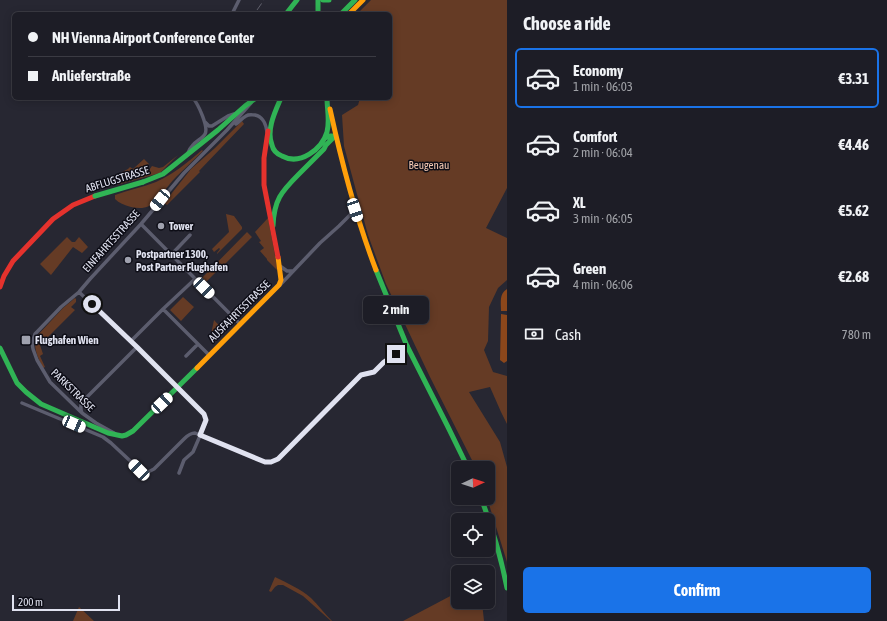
<!DOCTYPE html>
<meta charset="utf-8">
<style>
body{margin:0;font-family:"Asap Condensed",sans-serif;background:#2a2a32;color:#f1f3f6;height:100vh;display:flex;flex-direction:column;font-size:15px;white-space:nowrap}
*{box-sizing:border-box;margin:0}
p{font-size:13px;color:#a0a2a7}
.icon{flex:none;width:22px;height:22px;fill:none;stroke:currentColor;stroke-width:2;stroke-linecap:round;stroke-linejoin:round}
.map{position:relative;flex:1;overflow:hidden}
.panel{display:flex;flex-direction:column;background:#1d1d26;width:380px}
.panel>*{flex:none}
.top-card{position:absolute;left:12px;top:12px;width:380px;height:88px;border-radius:6px;box-shadow:0 2px 10px #0003,0 0 0 1px #3b3b43;display:grid;align-content:center;height:88px;padding:0 16px;background:#1d1d26}
.needle{width:26px;rotate:87deg}
.buttons{position:absolute;left:451px;top:461px;display:grid;gap:8px}
.buttons a{display:grid;place-items:center;width:44px;height:44px;border-radius:6px;background:#1d1d26;box-shadow:0 2px 10px #0003,0 0 0 1px #3b3b43;font-size:20px}
.scale{position:absolute;left:12px;bottom:10px;width:108px;box-sizing:border-box;padding-left:4px;border:2px solid #e0e2f0;border-top:0;font-size:11px;line-height:14px;white-space:nowrap;color:#e0e2f0;-webkit-text-stroke:3px #0d0d16;paint-order:stroke}
.end{position:absolute;width:18px;height:18px;margin:-9px;border:5px solid #e0e2f0;background:#111;box-shadow:0 0 0 2px #111}
.from{border-radius:50%}
.bubble{position:absolute;height:28px;border-radius:6px;background:#1d1d26;box-shadow:0 2px 10px #0003,0 0 0 1px #3b3b43;font-size:13px;font-weight:700;line-height:28px;text-align:center}
.car{position:absolute;width:12px;height:24px;margin:-12px -6px;border-radius:5px;box-shadow:0 0 3px 1px #0007;background:linear-gradient(#fff 24%,#345 0 40%,#fff 0 76%,#345 0 86%,#fff 0)}
.top-card b{display:flex;align-items:center;gap:14px;height:38px;font-size:15px}
.top-card b+b{border-top:1px solid #3b3b43}
.top-card i{width:10px;height:10px;background:#f1f3f6}
ul{padding:0;list-style:none}
li{display:flex;align-items:center;gap:12px;height:60px;margin:0 8px 6px;padding:0 8px;border:2px solid transparent;border-radius:6px}
li div{flex:1}
li b{display:block;font-size:15px}
li em{font-style:normal;font-weight:700}
li.current{border-color:#1a73e8}
li>.icon{width:36px;height:36px;stroke-width:1.5}
h2{padding:0 16px;font-size:18px;line-height:48px}
.pay{display:flex;align-items:center;gap:10px;height:44px;padding:0 16px;font-size:15px}
.pay p{margin-inline-start:auto}
.action{display:flex;gap:8px;margin-top:auto;padding:8px 16px}
.action a{flex:1;height:46px;border-radius:6px;background:#1a73e8;color:#fff;font-size:16px;font-weight:700;line-height:46px;text-align:center}
main{display:flex;flex:1;min-height:0}
.map>svg:first-child{display:block}
.green{fill:#653b25}
.water{fill:#8c471b}
.lines{fill:none;stroke-linecap:round;stroke-linejoin:round}
.street{stroke:#5c5d6e;stroke-width:3.5}
.fast{stroke:#30b455;stroke-width:5}
.slow{stroke:#ff9f0a;stroke-width:5}
.jam{stroke:#e5322d;stroke-width:5}
.rail{stroke:#62626e;stroke-width:1;stroke-dasharray:8 4;stroke-linecap:butt}
.fast-bridge{stroke:#30b455;stroke-width:5}
.route{stroke:#e0e2f0;stroke-width:5}
.poi-dot{fill:#9fa1ae;stroke:#0d0d16;stroke-width:1.5}
.labels{text-anchor:middle;stroke-width:3;stroke-linejoin:round;paint-order:stroke}
.park-label{font-size:11px;fill:#f6cab3;stroke:#0d0d16}
.street-label{font-size:11px;fill:#e0e2f0;stroke:#0d0d16}
.poi-label{font-size:11px;font-weight:bold;fill:#e0e2f0;stroke:#0d0d16;text-anchor:start}
</style>
<main>
<div class="map">
<svg width="507" height="621" viewBox="0 0 507 621">
<rect width="100%" height="100%" fill="#272732"/>
<path class="green" d="M371,0H507V188L486,228L507,238V280L498,288L489,307L488,341L484,350L493,372L507,376V424L501,412L490,387L469,392L500,442L507,467V562L487,498H488V468H476L430,377L386,284L368,235L344,146L342,115L358,105L360,98H390V14H357Z
M242,121L244,124L199,171L200,172L167,205L164,203L191,169L215,148Z
M202,150L203,151C194,160 185,168 176,177C168,185 159,200 149,206C143,209 137,208 131,207C124,205 119,203 115,199V195C129,190 143,187 156,182C174,174 188,162 202,150Z
M178,155L160,173L117,185L119,183L136,179L147,173L152,166L159,168L163,167Z
M144,159L149,164L142,170L140,173L130,176L128,175L120,177L119,179L108,183L105,181L128,169L130,167L133,169Z
M226,214L234,216L242,227V229L217,254V253L220,249L219,248L214,252L212,249L229,232Z
M268,218L277,266V270L267,260V259L260,251L264,248L259,242L261,241L255,232Z
M247,232L252,237L219,270H218L207,281H206L202,278Z
M67,237L72,242H75L79,237L88,247L82,253L73,247L51,275L40,264Z
M183,297L194,307L181,321L170,310Z
M75,298L76,299V302L71,307L75,310L40,345L43,354L40,356L45,367L43,368C38,358 33,348 36,337L63,308Z
M214,320L225,332L213,343L210,339Z
M275,577C287,583 301,589 311,598C318,605 325,614 332,621H331L303,596L283,585H278L275,587L271,592L269,591Z
M458,592V602H482L484,621H403Z
M79,607L94,621H73Z"/>
<path class="water" d="M507,289V311H501C501,302 499,294 507,289Z
M501,314L507,315V361L504,363L500,360Z"/>
<g class="lines">
<path class="street" d="M232,14L239,0
M205,122L209,126H212L228,116L234,114
M236,124C239,122 242,118 246,116C249,114 252,115 255,115C264,117 266,125 267,132
M188,153C189,150 191,147 193,145C196,141 203,138 205,134C209,127 198,104 193,98
M141,224L240,324
M171,255L190,235
M280,266L287,271H293
M280,285L320,243L339,226L355,210
M79,292L137,347L204,414L206,420V422L193,452L184,460L179,473
M163,309L209,355
M131,341L163,309L195,279
M186,356L198,344
M22,403L103,437L111,443L141,471L148,472L154,469L184,439C187,436 190,433 195,433L265,462H271L278,459L361,375L374,372L384,362L408,346
M82,413C80,408 80,404 84,400L137,347
M114,433L96,423L82,413L50,382L37,360L33,349L32,343L35,334L61,307L79,292L90,279L141,224L184,173L227,130L251,103"/>
<path class="fast" d="M318,0V14
M323,0H329
M286,14L297,0
M341,14L355,0
M281,98C275,112 266,130 272,145C273,150 277,154 282,156C300,166 322,149 327,132C330,121 327,109 327,98
M325,138L330,136H335
M143,182L163,174L218,130L245,106L256,98
M273,226C274,200 281,192 299,174C307,166 316,157 324,149L326,145L335,136
M376,270L407,346L448,427L468,468
M0,348L17,383L26,392L41,404L108,433L122,436L126,435L133,431L197,368
M481,498C492,527 501,557 507,588"/>
<path class="slow" d="M349,14L363,0
M330,109C342,164 356,218 376,270
M197,368L279,285L281,280L278,257"/>
<path class="jam" d="M268,131L264,158V185L278,257
M0,287L4,276L13,261L53,219L73,205L95,196"/>
<path class="rail" d="M257,10L264,0"/>
<path class="fast-bridge" d="M95,196L143,182"/>
</g>
<g class="lines">
<path class="route" d="M92,304L137,347L204,414L206,420L200,435L265,462H271L278,459L361,375L374,372L384,362L396,354"/>
</g>
<g class="poi-dot">
<circle cx="161" cy="226" r="4"/>
<circle cx="128" cy="260" r="4"/>
<rect x="21" y="335" width="10" height="10" rx="2"/>
</g>
<g class="labels">
<g class="park-label">
<text x="429" y="169">Beugenau</text>
</g>
<g class="street-label">
<text transform="translate(117 179) rotate(-17)" y="4">ABFLUGSTRASSE</text>
<text transform="translate(111 241) rotate(-48)" y="4">EINFAHRTSSTRASSE</text>
<text transform="translate(239 311) rotate(-45)" y="4">AUSFAHRTSSTRASSE</text>
<text transform="translate(73 390) rotate(44)" y="4">PARKSTRASSE</text>
</g>
<g class="poi-label">
<text x="169" y="230">Tower</text>
<text x="136" y="258">Postpartner 1300,<tspan x="136" dy="13">Post Partner Flughafen</tspan></text>
<text x="35" y="344">Flughafen Wien</text>
</g>
</g>
</svg>
<div class="buttons">
<a><svg class="needle" viewBox="-14 -14 28 28"><path d="M0-13l5 13h-10z" fill="#e53935"/><path d="M0 13l5-13h-10z" fill="#a0a2a7"/></svg></a>
<a><svg class="icon" aria-label="locate" viewBox="0 0 24 24"><circle cx="12" cy="12" r="6"/><path d="M12 2v4M12 18v4M2 12h4M18 12h4"/></svg></a>
<a><svg class="icon" aria-label="layers" viewBox="0 0 24 24"><path d="M12 4l9 5-9 5-9-5zM3 14l9 5 9-5"/></svg></a>
</div>
<div class="scale">200 m</div>
<i class="end from" style="left:92px;top:304px"></i>
<i class="end" style="left:396px;top:354px"></i>
<div class="bubble" style="left:363px;top:296px;width:66px">2 min</div>
<i class="car" style="left:160px;top:200px;rotate:219deg"></i>
<i class="car" style="left:355px;top:210px;rotate:162deg"></i>
<i class="car" style="left:204px;top:288px;rotate:135deg"></i>
<i class="car" style="left:162px;top:403px;rotate:47deg"></i>
<i class="car" style="left:74px;top:424px;rotate:113deg"></i>
<i class="car" style="left:139px;top:470px;rotate:315deg"></i>
<div class="top-card">
<b><i class="from"></i>NH Vienna Airport Conference Center</b>
<b><i></i>Anlieferstraße</b>
</div>
</div>
<section class="panel">
<h2>Choose a ride</h2>
<ul>
<li class="current"><svg class="icon" aria-label="car" viewBox="0 0 24 24"><path d="M5 17H2v-5l4-1 3-4h7l3 4 3 1v5h-3M9 17h6M6 11h13"/><circle cx="7" cy="17" r="2"/><circle cx="17" cy="17" r="2"/></svg><div><b>Economy</b><p>1 min · 06:03</p></div><em>€3.31</em></li>
<li><svg class="icon" aria-label="car" viewBox="0 0 24 24"><path d="M5 17H2v-5l4-1 3-4h7l3 4 3 1v5h-3M9 17h6M6 11h13"/><circle cx="7" cy="17" r="2"/><circle cx="17" cy="17" r="2"/></svg><div><b>Comfort</b><p>2 min · 06:04</p></div><em>€4.46</em></li>
<li><svg class="icon" aria-label="car" viewBox="0 0 24 24"><path d="M5 17H2v-5l4-1 3-4h7l3 4 3 1v5h-3M9 17h6M6 11h13"/><circle cx="7" cy="17" r="2"/><circle cx="17" cy="17" r="2"/></svg><div><b>XL</b><p>3 min · 06:05</p></div><em>€5.62</em></li>
<li><svg class="icon" aria-label="car" viewBox="0 0 24 24"><path d="M5 17H2v-5l4-1 3-4h7l3 4 3 1v5h-3M9 17h6M6 11h13"/><circle cx="7" cy="17" r="2"/><circle cx="17" cy="17" r="2"/></svg><div><b>Green</b><p>4 min · 06:06</p></div><em>€2.68</em></li>
</ul>
<div class="pay"><svg class="icon" aria-label="cash" viewBox="0 0 24 24"><path d="M3 7h18v10H3z"/><circle cx="12" cy="12" r="2"/></svg>Cash<p>780 m</p></div>
<div class="action"><a>Confirm</a></div>
</section>
</main>
